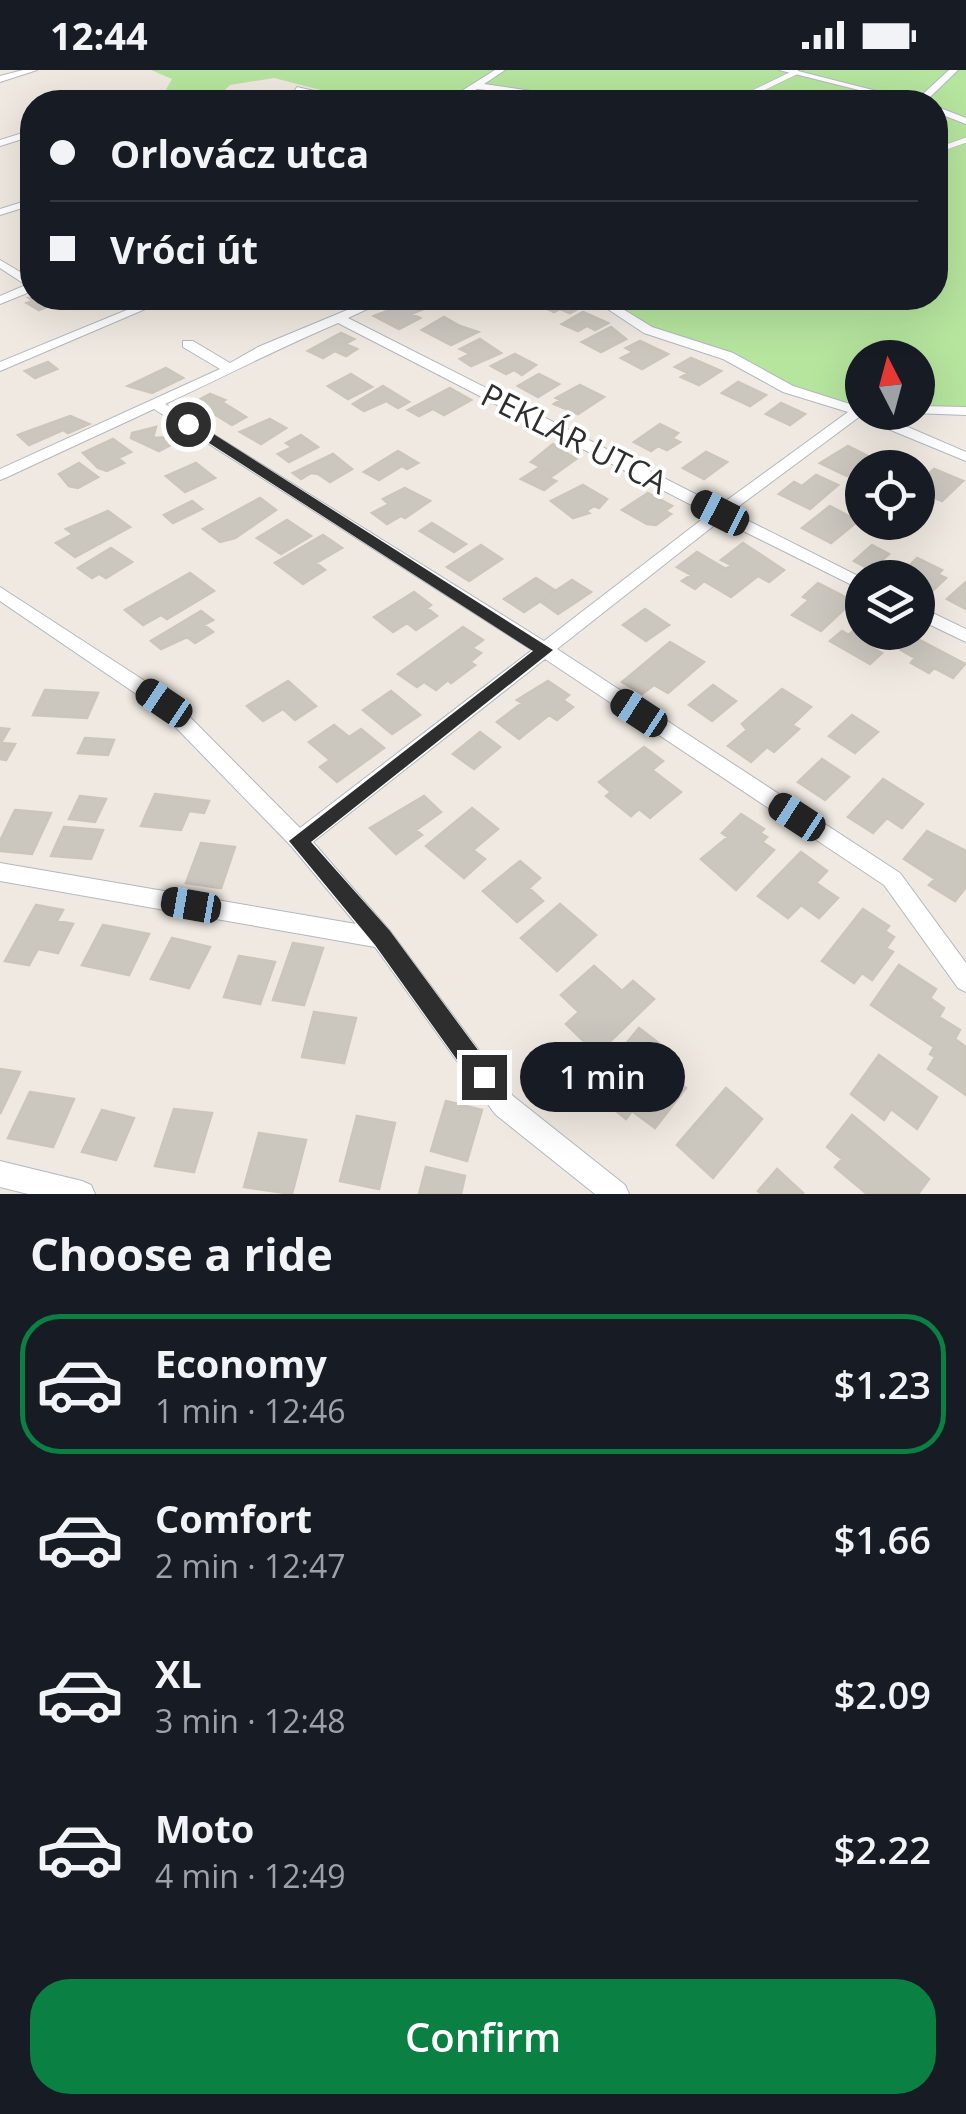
<!DOCTYPE html>
<meta charset="utf-8">
<style>
body{margin:0;font-family:"Open Sans",sans-serif;background:#242831;color:#f1f3f6;height:100vh;display:flex;flex-direction:column;font-size:38px;white-space:nowrap}
*{box-sizing:border-box;margin:0}
p{font-size:32px;color:#9ea1a6}
.icon{flex:none;width:55px;height:55px;fill:none;stroke:currentColor;stroke-width:2;stroke-linecap:round;stroke-linejoin:round}
.map{position:relative;height:1124px;overflow:hidden}
.details{display:flex;flex-direction:column;background:#171b24;flex:1}
.details>*{flex:none}
.banner{position:absolute;left:20px;top:20px;width:928px;height:220px;border-radius:40px;box-shadow:0 10px 40px #0002;display:grid;align-content:center;height:220px;padding:0 30px;background:#171b24}
.needle{width:65px;rotate:354deg}
.fabs{position:absolute;left:845px;top:270px;display:grid;gap:20px}
.fabs a{display:grid;place-items:center;width:90px;height:90px;border-radius:50%;background:#171b24;box-shadow:0 10px 40px #0002;font-size:50px}
.end{position:absolute;width:45px;height:45px;margin:-22px;border:12px solid #2e2e2e;background:#fff;box-shadow:0 0 0 5px #fff}
.from{border-radius:50%}
.bubble{position:absolute;height:70px;border-radius:35px;background:#171b24;box-shadow:0 10px 40px #0002;font-size:32px;font-weight:600;line-height:70px;text-align:center}
.car{position:absolute;width:30px;height:60px;margin:-30px -15px;border-radius:12px;box-shadow:0 0 8px 2px #0007;background:linear-gradient(#222 24%,#8ab4d8 0 40%,#222 0 76%,#8ab4d8 0 86%,#222 0)}
.banner b{display:flex;align-items:center;gap:35px;height:95px;font-size:38px}
.banner b+b{border-top:2px solid #363941}
.banner i{width:25px;height:25px;background:#f1f3f6}
ul{padding:0;list-style:none}
li{display:flex;align-items:center;gap:30px;height:140px;margin:0 20px 15px;padding:0 10px;border:5px solid transparent;border-radius:40px}
li div{flex:1}
li b{display:block;font-size:38px}
li em{font-style:normal;font-weight:600}
li.selected{border-color:#0b8043}
li>.icon{width:90px;height:90px;stroke-width:1.5}
h2{padding:0 30px;font-size:45px;line-height:120px}
.cta{display:flex;gap:20px;margin-top:auto;padding:20px 30px}
.cta a{flex:1;height:115px;border-radius:40px;background:#0b8043;color:#fff;font-size:40px;font-weight:600;line-height:115px;text-align:center}
.status{display:flex;justify-content:space-between;align-items:center;height:70px;padding:0 50px;background:#171b24;direction:ltr}
.status svg{height:28px;fill:currentColor}
.map>svg:first-child{display:block}
.green{fill:#b6e59e}
.building{fill:#cbc7bf;stroke:#cbc5ba;stroke-width:2.5}
.lines{fill:none;stroke-linecap:round;stroke-linejoin:round}
.service-casing{stroke:#b4b7c1;stroke-width:6}
.minor-casing{stroke:#b4b7c1;stroke-width:2}
.service{stroke:#fff;stroke-width:5}
.minor{fill:#fff;fill-rule:evenodd}
.route{fill:#2e2e2e}
.labels{text-anchor:middle;stroke-width:8;stroke-linejoin:round;paint-order:stroke}
.street-label{font-size:32px;fill:#2e2e2e;stroke:#fff}
</style>
<div class="status"><b>12:44</b><svg viewBox="0 0 49 12"><path d="M0 12V9h3v3zM5 12V6h3v6zM10 12V3h3v9zM15 12V0h3v12zM26 1h20v11H26zM47 4h2v5h-2z"/></svg></div>
<div class="map">
<svg width="966" height="1124" viewBox="0 0 966 1124">
<rect width="100%" height="100%" fill="#efe9e1"/>
<path class="green" d="M151,0H966V341L918,340V288H862V338L856,341L788,319L728,286L648,260L597,228H935V32H367L274,8L230,15L222,23L163,25L172,9Z"/>
<path class="building" d="M29,228H52L59,232L39,240L27,233L33,231Z
M554,228H565L583,236L570,243L560,239L554,242L539,235Z
M408,233L421,240L411,244L420,248L399,259L374,246Z
M583,242L608,253L595,260L587,256L578,261L562,254Z
M444,247L460,256L478,262L451,275L422,260Z
M611,257L626,269L601,282L582,272Z
M341,263L354,269L345,274L357,279L346,286L335,281L323,288L308,281Z
M480,269L501,283L471,296L460,289L470,284L460,279Z
M640,271L668,284L642,299L621,288L633,282L626,278Z
M515,284L536,295L522,305L514,300L506,304L491,296Z
M691,288L721,301L699,315L681,307L688,303L675,297Z
M48,292L57,299L35,308L25,301Z
M166,298L183,308L152,323L128,316Z
M351,304L372,317L348,329L328,316Z
M539,304L559,314L538,327L518,316Z
M738,312L766,325L750,336L722,323Z
M580,315L604,327L578,344L554,334L560,330L556,328Z
M383,316L409,332L398,338L386,331L364,341L353,334Z
M450,318L471,330L444,345L433,339L419,346L408,340Z
M210,324L225,330L222,332L246,347L232,355L195,332Z
M781,333L805,344L790,355L766,344Z
M70,346L89,354L68,363L63,360L29,375L18,365Z
M270,349L286,358L261,374L240,362Z
M660,354L678,363L672,368L680,372L667,380L658,376L651,381L634,372Z
M156,357L153,368L169,367L176,372L159,381L131,368L132,363Z
M301,365L318,377L289,392L278,384L292,377L286,373Z
M113,369L131,382L118,388L124,393L107,401L98,398L83,383Z
M553,374L576,389L555,404L531,392Z
M848,376L868,386L847,406L820,393Z
M398,381L418,393L407,399L402,396L379,410L364,402Z
M706,382L727,392L704,409L683,398Z
M333,384L352,399L330,412L318,404L311,403L301,409L293,403Z
M79,393L98,407L78,418L69,416L59,404Z
M196,393L215,408L185,422L166,406Z
M540,397L555,404L549,408L556,411L544,420L521,409Z
M934,399L963,411L942,431L918,421V414Z
M816,405L838,415L810,439L779,424L794,412L802,416Z
M583,415L607,429L599,438L594,436L586,441L589,443L573,448L551,431Z
M405,418L430,431L405,448L401,446L387,454L372,443L389,434L383,429Z
M648,423L672,436L665,441L671,444L656,455L647,454L622,440Z
M260,428L276,440L235,468L220,472L203,459Z
M192,431L202,439L173,453L164,445Z
M830,436L858,451L831,473L802,458Z
M108,441L130,457L75,487L56,473L73,464L66,459Z
M287,450L311,466L281,484L257,468Z
M432,453L466,474L454,482L420,461Z
M323,465L342,478L316,493L325,500L303,514L275,493Z
M743,473L784,500L769,512L758,506L731,527L704,511L695,519L682,511L691,505L677,497L697,482L726,499L731,495L721,490Z
M481,475L502,489L469,511L447,497Z
M872,475L889,484L871,500L854,491Z
M111,478L132,492L106,508L99,504L92,508L78,498Z
M917,488L942,500L938,504L946,508L929,524L918,521V508H897Z
M190,503L214,521L167,549L161,545L143,555L125,540Z
M536,508L556,521L524,542L504,529Z
M572,510L591,522L558,544L540,531Z
M966,512V539L947,529Z
M818,513L853,531L821,561L792,545L809,530L803,527Z
M414,522L431,535L427,538L437,546L416,560L407,553L393,562L374,547Z
M645,539L669,555L646,571L623,555Z
M201,541L213,550L204,555L213,562L195,573L187,567L161,579L151,571Z
M463,557L483,570L472,578L481,583L470,592L475,595L451,613L448,610L436,620L424,612L417,617L398,604Z
M854,560L874,571L869,576L882,583L870,594L830,571L842,561L849,565Z
M914,567L965,594L953,608L934,598L929,603L911,593L915,588L901,580Z
M670,572L704,592L668,623L654,615L642,624L622,612Z
M288,611L316,636L295,650L283,639L263,651L247,636Z
M548,611L569,625L563,630L573,637L557,650L549,645L519,669L497,652L522,633L517,630Z
M713,615L736,631L712,651L689,635Z
M782,619L811,637L792,655L799,659L774,682L767,677L751,692L728,676L747,660L742,654Z
M45,620L98,623L87,648L33,645Z
M391,621L420,645L392,664L363,640Z
M852,645L878,662L855,683L829,666Z
M334,655L349,667L361,659L384,678L337,712L320,697L330,690L309,672Z
M0,658L9,659L1,673L15,674L6,690L0,689Z
M480,662L500,677L474,699L453,684Z
M85,668L114,670L108,685L78,683Z
M644,677L663,691L652,700L681,722L650,748L639,739L631,746L606,726L611,722L599,712Z
M822,689L849,707L825,730L798,712Z
M883,709L923,734L902,758L887,748L873,763L848,747Z
M155,724L209,731L204,743L189,741L181,760L141,756Z
M80,726L106,729L95,752L69,749Z
M424,726L441,742L416,760L422,765L396,784L370,758Z
M472,738L498,759L473,780L485,789L464,808L426,776Z
M15,740L51,743L32,784L0,781V771Z
M741,744L764,759L760,763L767,767L762,772L774,780L736,820L701,789L728,767L722,763Z
M64,757L103,760L91,789L51,786Z
M927,761L966,781V817L955,831L929,815L935,809L904,789Z
M201,773L235,777L221,818L186,813Z
M801,782L827,801L816,813L838,828L819,848L801,835L788,848L758,826Z
M520,791L540,808L529,818L543,831L517,852L483,821Z
M560,834L596,865L557,901L521,868Z
M36,835L63,840L57,851L73,854L58,883L38,879L29,895L5,891Z
M863,839L889,856L885,861L894,867L886,878L893,882L872,910L862,903L854,913L822,891Z
M103,855L149,864L129,905L82,895Z
M172,868L210,877L189,918L151,909Z
M293,873L323,878L304,935L273,930Z
M239,886L275,892L260,934L224,927Z
M899,895L936,919L930,928L944,938L939,947L960,960L955,969L966,977V1025L928,999L935,987L930,984L934,977L871,935Z
M594,896L622,921L633,911L654,929L597,984L566,954L579,942L561,925Z
M314,942L356,948L344,993L302,987Z
M639,958L678,988L667,1002L686,1018L655,1058L632,1041L626,1049L589,1019Z
M879,985L937,1027L917,1059L891,1039L884,1050L851,1024Z
M0,999L20,1002L0,1044Z
M726,1018L762,1049L713,1108L677,1075Z
M30,1022L74,1029L53,1077L8,1068Z
M446,1031L482,1040L467,1091L431,1081Z
M174,1039L212,1043L194,1102L155,1096Z
M102,1040L134,1048L116,1090L82,1082Z
M852,1045L929,1109L918,1124H867L835,1097L842,1089L827,1077Z
M357,1046L395,1053L379,1119L340,1111Z
M259,1063L306,1070L292,1124L244,1117Z
M426,1097L465,1106L461,1124H419Z
M777,1099L803,1123L802,1124H762L758,1121Z"/>
<g class="lines">
<g class="service-casing">
<path id="service" d="M734,32L796,2
M935,81L966,70"/>
</g>
<g class="minor-casing">
<path id="minor" d="M23,0H37L0,12V6Z
M495,0H505L484,14L538,22L534,25L477,19L455,32H444Z
M779,0H794L920,32L923,24L949,0H958L930,27L929,32H907Z
M297,17L353,30L355,32H340L294,22Z
M159,25L162,30L140,32L142,30Z
M935,36L966,48V54L935,42Z
M32,60V66L0,76V70Z
M32,129V135L0,145V139Z
M0,190L32,209V221L0,234V226L26,215L0,198Z
M156,228H171L0,301V292Z
M376,228H391L348,248L719,436L848,342L783,322L723,289L644,263L591,228H605L652,257L733,283L793,316L856,336L862,334V342H873L966,382V391L859,347L731,442L862,508V520L721,450L557,579L900,803L966,893V922L958,918L884,815L545,589L313,772L390,861L513,1026L625,1115L629,1124H595L495,1044L375,877L0,811V793L356,854L292,777L157,638L0,531V517L171,628L300,758L532,580L154,339L5,408L0,410V399L220,299L183,277V271H193L230,293L258,277ZM338,253L709,444L544,571L165,334C223,307 279,278 338,253Z
M918,336L966,337V345L913,343L918,342Z
M918,536L966,559V572L918,549Z
M0,1091L82,1111L91,1115L95,1124H28L0,1117Z"/>
</g>
<use href="#service" class="service"/>
<use href="#minor" class="minor"/>
</g>
<path class="route" d="M184,351H193L553,580L311,772L390,861L492,999L495,1007L492,1015L484,1018L475,1015L375,875L289,771L533,581L184,357Z"/>
<g class="labels">
<g class="street-label">
<text transform="translate(574 369) rotate(27)" y="11">PEKLÁR UTCA</text>
</g>
</g>
</svg>
<div class="fabs">
<a><svg class="needle" viewBox="-14 -14 28 28"><path d="M0-13l5 13h-10z" fill="#e53935"/><path d="M0 13l5-13h-10z" fill="#9ea1a6"/></svg></a>
<a><svg class="icon" aria-label="locate" viewBox="0 0 24 24"><circle cx="12" cy="12" r="6"/><path d="M12 2v4M12 18v4M2 12h4M18 12h4"/></svg></a>
<a><svg class="icon" aria-label="layers" viewBox="0 0 24 24"><path d="M12 4l9 5-9 5-9-5zM3 14l9 5 9-5"/></svg></a>
</div>
<i class="end from" style="left:188px;top:354px"></i>
<i class="end" style="left:484px;top:1007px"></i>
<div class="bubble" style="left:520px;top:972px;width:165px">1 min</div>
<i class="car" style="left:720px;top:443px;rotate:297deg"></i>
<i class="car" style="left:164px;top:633px;rotate:304deg"></i>
<i class="car" style="left:639px;top:643px;rotate:303deg"></i>
<i class="car" style="left:797px;top:747px;rotate:303deg"></i>
<i class="car" style="left:191px;top:835px;rotate:280deg"></i>
<div class="banner">
<b><i class="from"></i>Orlovácz utca</b>
<b><i></i>Vróci út</b>
</div>
</div>
<section class="details">
<h2>Choose a ride</h2>
<ul>
<li class="selected"><svg class="icon" aria-label="car" viewBox="0 0 24 24"><path d="M5 17H2v-5l4-1 3-4h7l3 4 3 1v5h-3M9 17h6M6 11h13"/><circle cx="7" cy="17" r="2"/><circle cx="17" cy="17" r="2"/></svg><div><b>Economy</b><p>1 min · 12:46</p></div><em>$1.23</em></li>
<li><svg class="icon" aria-label="car" viewBox="0 0 24 24"><path d="M5 17H2v-5l4-1 3-4h7l3 4 3 1v5h-3M9 17h6M6 11h13"/><circle cx="7" cy="17" r="2"/><circle cx="17" cy="17" r="2"/></svg><div><b>Comfort</b><p>2 min · 12:47</p></div><em>$1.66</em></li>
<li><svg class="icon" aria-label="car" viewBox="0 0 24 24"><path d="M5 17H2v-5l4-1 3-4h7l3 4 3 1v5h-3M9 17h6M6 11h13"/><circle cx="7" cy="17" r="2"/><circle cx="17" cy="17" r="2"/></svg><div><b>XL</b><p>3 min · 12:48</p></div><em>$2.09</em></li>
<li><svg class="icon" aria-label="car" viewBox="0 0 24 24"><path d="M5 17H2v-5l4-1 3-4h7l3 4 3 1v5h-3M9 17h6M6 11h13"/><circle cx="7" cy="17" r="2"/><circle cx="17" cy="17" r="2"/></svg><div><b>Moto</b><p>4 min · 12:49</p></div><em>$2.22</em></li>
</ul>
<div class="cta"><a>Confirm</a></div>
</section>
